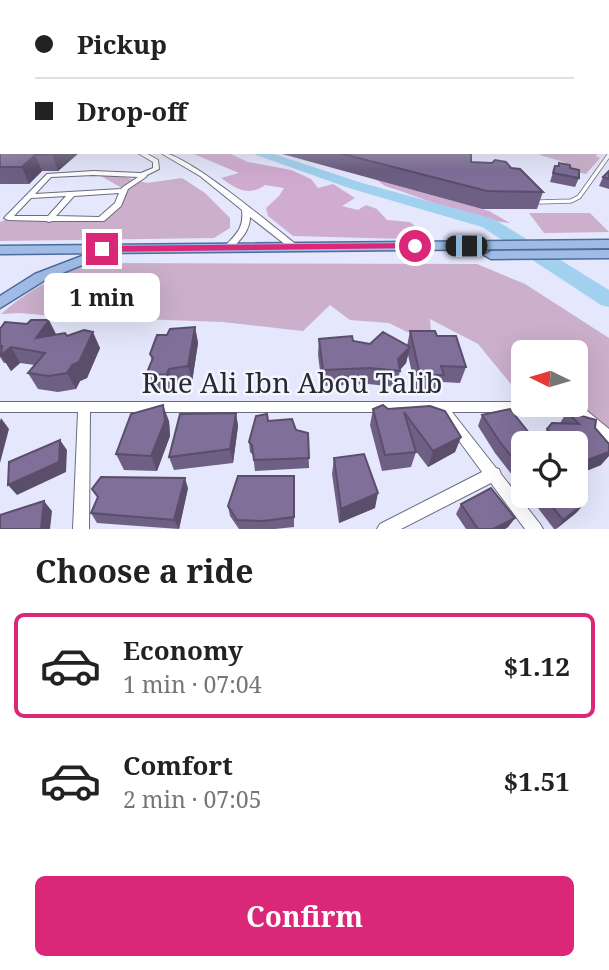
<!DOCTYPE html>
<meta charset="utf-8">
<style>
body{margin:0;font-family:"Noto Serif",serif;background:#f2f2f2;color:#222;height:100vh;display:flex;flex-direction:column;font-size:26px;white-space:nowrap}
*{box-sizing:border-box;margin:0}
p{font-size:23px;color:#767676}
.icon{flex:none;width:38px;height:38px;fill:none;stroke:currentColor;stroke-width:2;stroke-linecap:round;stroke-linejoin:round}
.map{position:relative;height:529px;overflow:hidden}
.drawer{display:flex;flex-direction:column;background:#fff;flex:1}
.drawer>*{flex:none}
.hud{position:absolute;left:0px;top:0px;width:609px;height:154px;box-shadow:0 7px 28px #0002;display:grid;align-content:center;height:154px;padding:0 35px;background:#fff}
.needle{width:46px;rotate:275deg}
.buttons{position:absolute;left:511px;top:340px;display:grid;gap:14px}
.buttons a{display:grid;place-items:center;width:77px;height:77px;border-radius:10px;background:#fff;box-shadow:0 7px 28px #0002;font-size:35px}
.end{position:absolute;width:32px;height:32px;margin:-16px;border:9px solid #db2777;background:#fff;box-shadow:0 0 0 4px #fff}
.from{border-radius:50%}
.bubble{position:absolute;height:49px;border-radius:10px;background:#fff;box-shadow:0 7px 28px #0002;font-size:23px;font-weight:700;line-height:49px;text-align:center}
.car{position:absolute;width:21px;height:42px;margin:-21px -10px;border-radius:9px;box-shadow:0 0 5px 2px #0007;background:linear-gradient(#222 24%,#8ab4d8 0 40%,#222 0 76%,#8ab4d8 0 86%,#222 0)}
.hud b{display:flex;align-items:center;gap:24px;height:66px;font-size:26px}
.hud b+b{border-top:2px solid #e0e0e0}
.hud i{width:18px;height:18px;background:#222}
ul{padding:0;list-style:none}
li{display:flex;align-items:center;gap:21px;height:105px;margin:0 14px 10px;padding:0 21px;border:4px solid transparent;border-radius:10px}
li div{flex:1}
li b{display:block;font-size:26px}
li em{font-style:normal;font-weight:700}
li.on{border-color:#db2777}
li>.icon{width:63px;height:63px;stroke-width:1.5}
h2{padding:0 35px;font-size:32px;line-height:84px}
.cta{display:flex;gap:14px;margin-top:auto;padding:14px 35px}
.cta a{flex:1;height:80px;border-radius:10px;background:#db2777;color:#fff;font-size:28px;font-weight:700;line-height:80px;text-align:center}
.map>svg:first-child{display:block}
.green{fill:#cbafcb}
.forest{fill:#d0acd1}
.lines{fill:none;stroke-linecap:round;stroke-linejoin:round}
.river{fill:#a1d1ef;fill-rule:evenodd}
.service-casing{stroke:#6b6c7f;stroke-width:5}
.minor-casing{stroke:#6b6c7f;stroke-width:2}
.primary-casing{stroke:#4d6c9c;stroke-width:3}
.service{stroke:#fff;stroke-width:3.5}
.minor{fill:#fff;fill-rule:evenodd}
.primary{fill:#a0bce6;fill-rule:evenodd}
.wall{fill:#6e5f84}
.shaded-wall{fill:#5a4e6b}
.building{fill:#806f99;stroke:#5a4e6b;stroke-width:2}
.route{fill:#db2777}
.labels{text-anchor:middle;stroke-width:5;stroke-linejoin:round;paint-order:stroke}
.near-street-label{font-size:28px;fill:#292a31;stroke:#f4f5fe}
</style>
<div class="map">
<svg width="609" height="529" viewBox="0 0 609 529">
<rect width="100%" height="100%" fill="#e5e7fc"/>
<path class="green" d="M543,152H598L596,156L600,158L586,174L571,171L564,162L540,155Z
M97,174H113L147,183L182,178L205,193L230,218V228L214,238L0,241V222L5,220C39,220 72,218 107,217L122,202V188Z
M529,213H590L609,232L544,233Z
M96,263L477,264L525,284L609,338V432L572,404H576V352H523V395L519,394L478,344L430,319L431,332H407L389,323L350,320L330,305L303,331L223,322L140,319L116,309L74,318L20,313L1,314C30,289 59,273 96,263Z"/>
<path class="forest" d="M189,152H226L248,162L291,170L311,179L318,188L333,184L355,198L342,206L358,210L366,205L377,209L387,220L410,222L425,234L405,239L293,236L268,216L266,208L279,196L284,188L265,185C249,197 236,189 221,178L239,173Z
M377,180L489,211L510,223C467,218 426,199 385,186Z"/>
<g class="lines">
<path class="river" d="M248,152H268L362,183L494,219L609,290V307L601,305L482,227L352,189Z"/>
<g class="service-casing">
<path id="service" d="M540,202L571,201L579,197L609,155"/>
</g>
<g class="minor-casing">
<path id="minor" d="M607,144L609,145V149L607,148Z
M136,152H144L158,160L159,169L147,175L146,177L128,189L121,206L104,221H52L49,222L46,221L8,220L4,218L47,174L93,171L141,173L153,168V162ZM93,175L138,177L123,187L121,189L35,194L51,177ZM119,193L115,203L99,217L56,216L74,196ZM66,196L48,216H14L31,198Z
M159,152C186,152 272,226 297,245L298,247L297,249H291L250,217C250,231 240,240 231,250H225L224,248L225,246C237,233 244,228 242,210L200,176Z
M0,402H523V404H568L586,410L609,429V443L604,441L578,418L559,412H452L496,468L499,469L501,474L540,524L543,529H525L491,483L401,529H377L380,524L482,472L438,412H90L89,529H73L78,412H0Z"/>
</g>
<g class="primary-casing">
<path id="primary" d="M609,240V248L0,254V246Z
M609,250V258L491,259L484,255L491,251Z
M87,254L94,258L92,261L45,280L0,308V296L35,274Z"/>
</g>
<use href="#service" class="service"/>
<use href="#minor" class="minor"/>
<use href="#primary" class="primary"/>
</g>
<path class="wall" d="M0,96L2,152H80L58,171H42L29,184H0Z
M275,152H475L471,154V162L511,168L543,192L537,209H482Z
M559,163L570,168L579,178L575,187L550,182L555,166H558Z
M609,171V189L599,186L603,177Z
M195,327L198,343L192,382L174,385L171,391L160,390L153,386L148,370L152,361L150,354L167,335Z
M0,329L67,336L100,348L87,378L80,381L76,389L58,392L38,389L28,373L35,365L20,363L11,371L6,363H4L0,357Z
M410,331L437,336L466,367L460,383L442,382L439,392L416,391L408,355L406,363L400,370L397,387L368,384L322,386L318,355L319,339L353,341L370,344L407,346Z
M430,406L461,437L455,452L428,467L415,450L416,452L411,467L382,471L370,425L373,409Z
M567,412L595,428L601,465L576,475V443H539L547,429L560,423Z
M236,413L238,426L233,463L174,470L169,457Z
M482,415L523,443V489L495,453L478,426Z
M169,421L170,436L157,471L124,470L116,454Z
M268,421L308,433L309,468L255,471L253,455L250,452L249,442Z
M334,458L375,508L339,523L332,474Z
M294,476V527L275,529H239L230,516L228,506Z
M188,488L179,529L97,523L91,513L98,498L92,489Z
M528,495H576L585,503L576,513L556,529H554Z
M461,504L515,518L508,527L505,529H466L456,514Z"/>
<path class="shaded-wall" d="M55,152H80L58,171L52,154Z
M35,155L42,171L29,184L22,167Z
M49,320L57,336L36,338Z
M195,327L198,343L192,382L188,366Z
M93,332L100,348L87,378L80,381L76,389L67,373Z
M11,347L20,363L11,371L1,355Z
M410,347L406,363L399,371L398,359Z
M169,369L174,385L171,391L166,375Z
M163,405L169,421L170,436L157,471L151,456Z
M236,413L238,426L233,463L230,449Z
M1,418L9,429L0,463V421Z
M461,437L455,452L428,467L433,451Z
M60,440L67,450L66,472L17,495L8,485Z
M609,452V456L601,465L576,475V470L582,462Z
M185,478L188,488L179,529L174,520Z
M378,493L375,508L339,523L341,509Z
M44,501L52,511L50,529H41Z
M585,503L576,513L556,529L563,520Z
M515,518L508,527L505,529H493Z"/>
<path class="building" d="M0,96H2V152H55L52,154L35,155L22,167H0Z
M335,152H471V162L492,163L495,160L506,162L511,168L520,169L543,192L487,191Z
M559,163L570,165V168L579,170V178L553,173L555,166H559Z
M609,171V179L603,177Z
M31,320H49L36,338L65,333L67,336L84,330L93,332L79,362L72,365L67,373L49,376L28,373L45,353L11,347L1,355L2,346H0V329L5,322L27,324Z
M195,327L188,366L169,369L166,375L154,374L148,370L153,358L150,354L157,335H167L170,329Z
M410,331H435L437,336H456L466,367L441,366L444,375H420Z
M383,332L410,347L398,359L400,371L370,368L323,370L319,339L352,336L353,341L370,344Z
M163,405L165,421L151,456L116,454L131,414Z
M383,405L388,409L430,406L445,411L461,437L433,451L404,412L416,452L385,455L373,409Z
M510,409L537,443H523V471L500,442L482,415Z
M567,412L596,420L595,428L609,444V452L582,462L576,456V443H561L547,429L552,423L579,424Z
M236,413L230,449L169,457L180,414Z
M267,414L268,421L292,419L296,430L308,433L309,458L254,460L252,445L249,442L256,416Z
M60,440L59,462L8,485L9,462Z
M364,454L378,493L341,509L334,458Z
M238,476H294V517L263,521L237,520L228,506Z
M101,477L185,478L174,520L91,513L98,497L92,489Z
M491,488L515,518L493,529H478L461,504Z
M576,492L585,503L563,520L543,495H576Z
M44,501L41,529H0V515Z"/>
<linearGradient id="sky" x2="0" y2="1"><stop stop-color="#8bc0eb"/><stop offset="0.56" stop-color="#f3f4fe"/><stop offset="1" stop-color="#f3f4fe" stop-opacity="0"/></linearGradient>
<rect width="609" height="170" fill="url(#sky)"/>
<path class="route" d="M415,243L419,244V248L102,252L96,249L102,246Z"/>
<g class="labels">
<g class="near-street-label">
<text x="292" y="393">Rue Ali Ibn Abou Talib</text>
</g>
</g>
</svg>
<div class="buttons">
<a><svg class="needle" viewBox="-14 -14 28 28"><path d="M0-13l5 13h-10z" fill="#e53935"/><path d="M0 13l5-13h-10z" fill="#767676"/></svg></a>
<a><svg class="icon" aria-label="locate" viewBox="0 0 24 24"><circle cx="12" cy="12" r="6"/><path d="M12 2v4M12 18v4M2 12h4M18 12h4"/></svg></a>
</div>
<i class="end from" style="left:415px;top:246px"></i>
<i class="end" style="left:102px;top:249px"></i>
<div class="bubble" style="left:44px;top:273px;width:116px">1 min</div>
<i class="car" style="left:466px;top:246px;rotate:270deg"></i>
<div class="hud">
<b><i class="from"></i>Pickup</b>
<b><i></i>Drop-off</b>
</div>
</div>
<section class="drawer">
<h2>Choose a ride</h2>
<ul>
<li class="on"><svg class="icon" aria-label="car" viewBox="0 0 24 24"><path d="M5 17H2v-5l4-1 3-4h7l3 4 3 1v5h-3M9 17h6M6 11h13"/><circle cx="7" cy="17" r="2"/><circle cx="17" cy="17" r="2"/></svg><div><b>Economy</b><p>1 min · 07:04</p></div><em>$1.12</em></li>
<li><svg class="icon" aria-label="car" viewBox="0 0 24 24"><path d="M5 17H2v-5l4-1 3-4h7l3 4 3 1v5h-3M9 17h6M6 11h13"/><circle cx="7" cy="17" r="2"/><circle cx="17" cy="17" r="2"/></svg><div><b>Comfort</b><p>2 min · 07:05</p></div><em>$1.51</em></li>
</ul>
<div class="cta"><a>Confirm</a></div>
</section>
